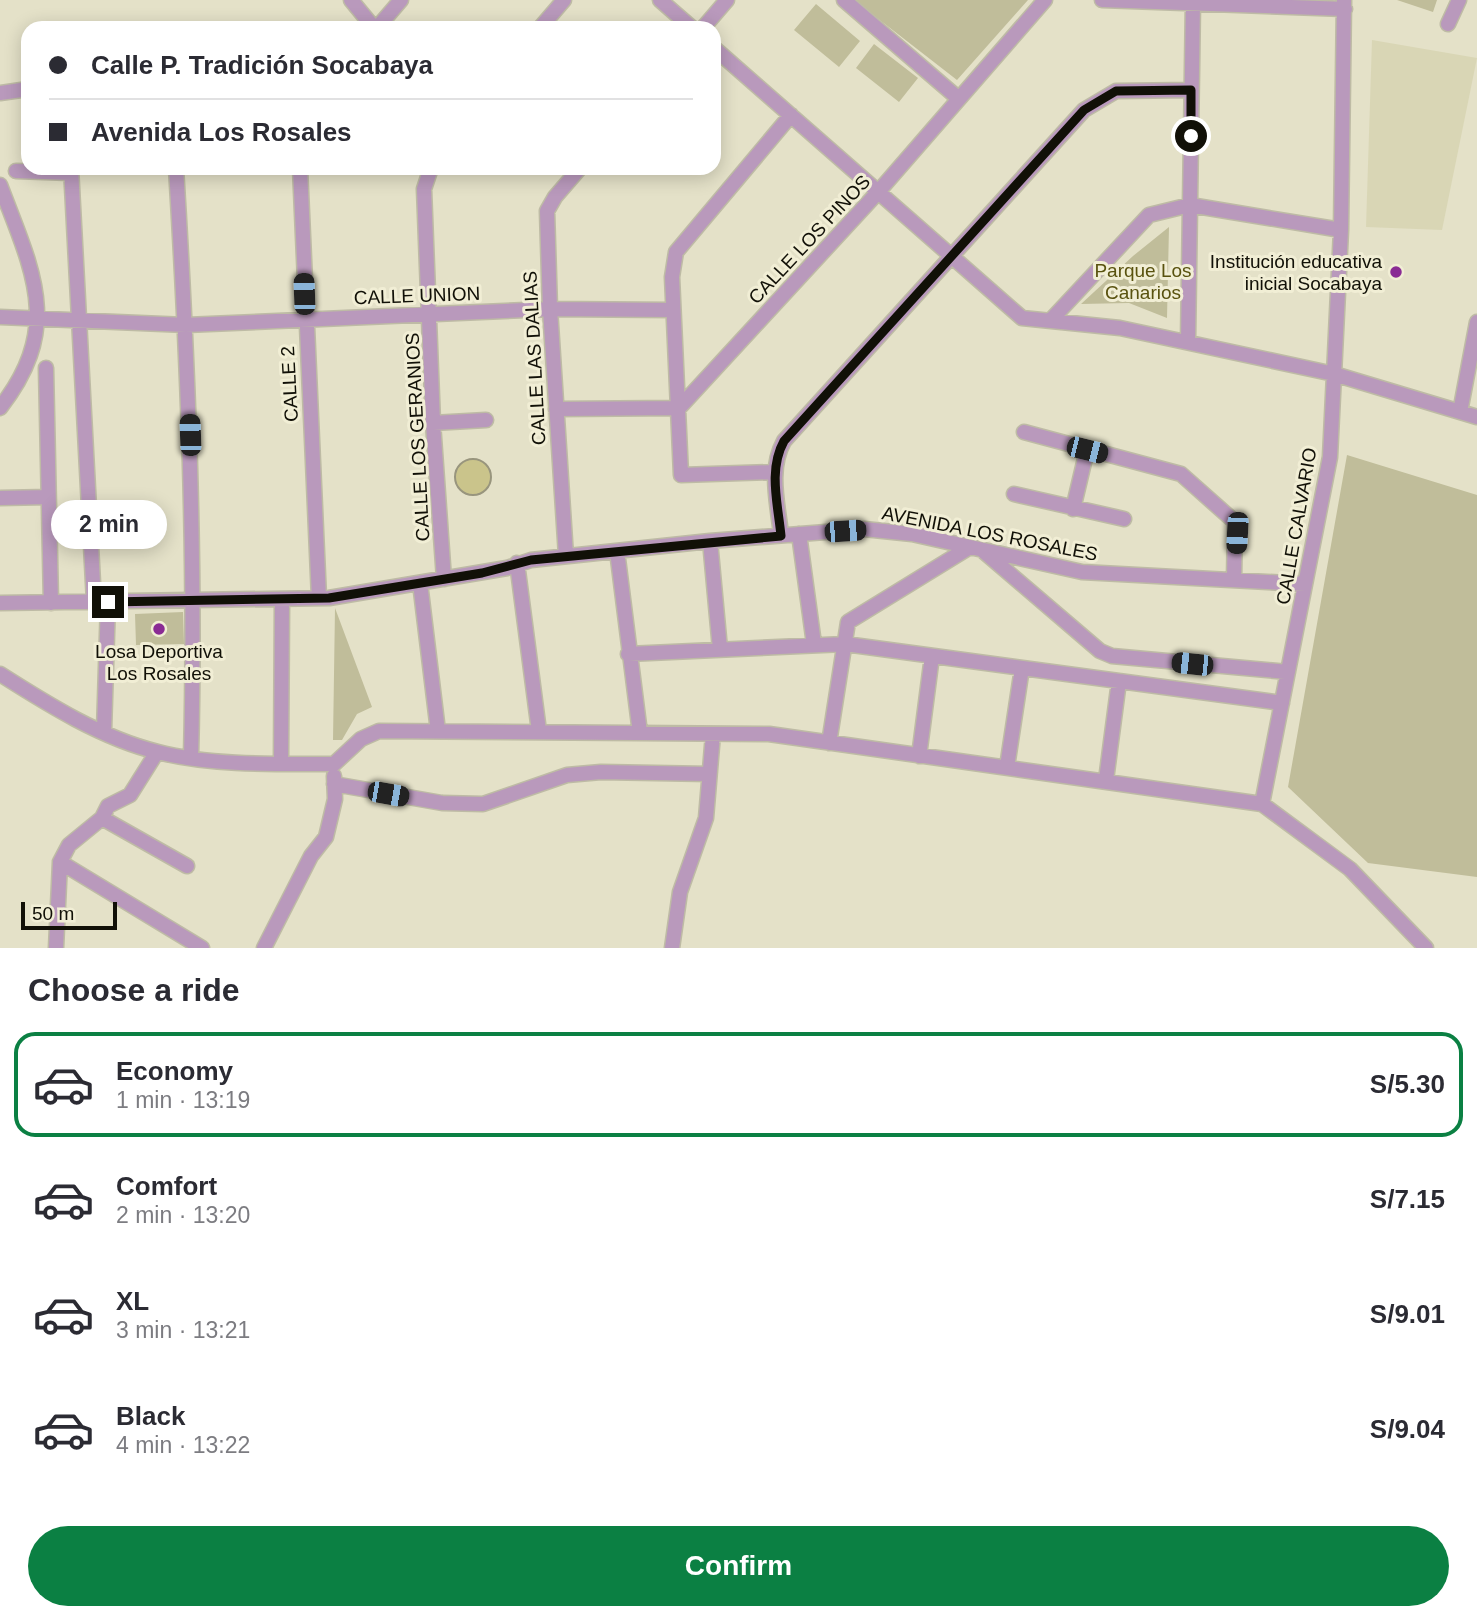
<!DOCTYPE html>
<meta charset="utf-8">
<style>
body{margin:0;font-family:Helvetica,sans-serif;background:#f2f2f3;color:#2b2b33;height:100vh;display:flex;flex-direction:column;font-size:26px;white-space:nowrap}
*{box-sizing:border-box;margin:0}
p{font-size:23px;color:#7c7c81}
.icon{flex:none;width:38px;height:38px;fill:none;stroke:currentColor;stroke-width:2;stroke-linecap:round;stroke-linejoin:round}
.map{position:relative;height:948px;overflow:hidden}
.side{display:flex;flex-direction:column;background:#fff;flex:1}
.side>*{flex:none}
.banner{position:absolute;left:21px;top:21px;width:700px;height:154px;border-radius:21px;box-shadow:0 4px 18px #0003;display:grid;align-content:center;height:154px;padding:0 28px;background:#fff}
.scale{position:absolute;left:21px;bottom:18px;width:96px;box-sizing:border-box;padding-left:7px;border:4px solid #111007;border-top:0;font-size:19px;line-height:24px;white-space:nowrap;color:#111007;-webkit-text-stroke:5px #f1eed5;paint-order:stroke}
.end{position:absolute;width:32px;height:32px;margin:-16px;border:9px solid #111007;background:#fff;box-shadow:0 0 0 4px #fff}
.from{border-radius:50%}
.bubble{position:absolute;height:49px;border-radius:24px;background:#fff;box-shadow:0 4px 18px #0003;font-size:23px;font-weight:800;line-height:49px;text-align:center}
.car{position:absolute;width:21px;height:42px;margin:-21px -10px;border-radius:9px;box-shadow:0 0 5px 2px #0007;background:linear-gradient(#222 24%,#8ab4d8 0 40%,#222 0 76%,#8ab4d8 0 86%,#222 0)}
.banner b{display:flex;align-items:center;gap:24px;height:66px;font-size:26px}
.banner b+b{border-top:2px solid #e1e1e2}
.banner i{width:18px;height:18px;background:#2b2b33}
ul{padding:0;list-style:none}
li{display:flex;align-items:center;gap:21px;height:105px;margin:0 14px 10px;padding:0 14px;border:4px solid transparent;border-radius:21px}
li div{flex:1}
li b{display:block;font-size:26px}
li em{font-style:normal;font-weight:800}
li.on{border-color:#0b8043}
li>.icon{width:63px;height:63px;stroke-width:1.5}
h2{padding:0 28px;font-size:32px;line-height:84px}
.action{display:flex;gap:14px;margin-top:auto;padding:14px 28px}
.action a{flex:1;height:80px;border-radius:42px;background:#0b8043;color:#fff;font-size:28px;font-weight:800;line-height:80px;text-align:center}
.map>svg:first-child{display:block}
.built{fill:#d9d6b5}
.green{fill:#c0bd9a}
.building{fill:#cac48b;stroke:#98957d;stroke-width:2}
.lines{fill:none;stroke-linecap:round;stroke-linejoin:round}
.minor-casing{stroke:#bebba5;stroke-width:17}
.minor{stroke:#b999bc;stroke-width:14}
.route{stroke:#111007;stroke-width:9}
.poi-dot{fill:#8a2b94;stroke:#f1eed5;stroke-width:2.5}
.labels{text-anchor:middle;stroke-width:6;stroke-linejoin:round;paint-order:stroke}
.street-label{font-size:19px;fill:#111007;stroke:#f1eed5}
.poi-label{font-size:19px;fill:#111007;stroke:#f1eed5;text-anchor:end}
.park-label{font-size:19px;fill:#59520f;stroke:#f1eed5}
</style>
<div class="map">
<svg width="1477" height="948" viewBox="0 0 1477 948">
<rect width="100%" height="100%" fill="#e4e1c8"/>
<path class="built" d="M1372,40L1477,58L1442,230L1366,227Z"/>
<path class="green" d="M854,0H1028L957,80Z
M1397,0H1437L1433,12Z
M816,4L860,41L839,67L794,30Z
M874,44L918,78L899,102L856,68Z
M1169,227L1167,318L1129,303L1081,304L1133,256Z
M1347,455L1477,495V877L1368,863L1288,787Z
M335,608L372,707L357,714L342,740H333Z
M183,612L184,644L136,645L135,614Z"/>
<path class="building" d="M455 477a18 18 0 1 1 36 0a18 18 0 1 1-36 0Z"/>
<g class="lines">
<g class="minor-casing">
<path id="minor" d="M351,0L374,28
M660,0L692,28
M844,0L959,99
M1102,0L1345,9
M1448,24L1459,0
M377,28L401,0
M540,28L564,0
M703,28L727,0
M714,48L1022,318L1120,328L1334,374L1477,417
M0,93L28,89
M71,168L94,602
M176,168C188,365 196,559 191,757
M300,168L319,598
M431,168L424,189L433,423L444,579
M16,171L71,173
M0,185C32,270 64,326 0,408
M0,317L186,325L550,309L673,310
M1050,321L1149,215L1190,205L1341,230
M1188,342L1193,0
M46,368L51,603
M556,409L679,408L879,191L1045,0
M1460,412L1477,322
M433,423L486,420
M1024,432L1181,474L1235,522L1234,580
M775,472L681,475L672,277L676,252L791,115
M1014,494L1124,519
M0,498L48,497
M1073,509L1087,450
M799,534L814,644
M781,535C778,504 768,470 784,441L1084,110L1116,91L1191,90
M710,541L720,649
M982,550L1100,651L1112,656L1288,672
M617,551L640,733
M566,556L550,309L547,211L555,197L580,168
M517,563L539,731
M420,583L438,731
M0,603L329,598L507,568L531,560L710,541L864,529L912,534L1082,572L1305,584
M628,654L845,644L1282,703
M0,674C47,704 103,739 158,752C212,766 279,764 334,764L361,739L379,731L769,734L1262,804L1350,869L1426,948
M104,731L108,602
M829,743L848,622L970,547
M919,756L932,656
M281,764L282,599
M1007,767L1022,668
M1106,780L1119,681
M334,784L442,803L483,804L567,775L601,772L709,774
M1262,804L1330,457L1341,230L1344,0
M102,818L187,866
M60,862L202,948
M56,948L60,862L69,845L102,818L108,806L130,795L157,752
M264,948L311,856L326,837L335,799L334,776
M672,948L680,892L706,818L713,734"/>
</g>
<use href="#minor" class="minor"/>
</g>
<g class="lines">
<path class="route" d="M108,602L329,598L482,573L531,560L781,536C778,504 768,470 784,441L1084,110L1116,91L1191,90V136"/>
</g>
<g class="poi-dot">
<circle cx="1396" cy="272" r="7"/>
<circle cx="159" cy="629" r="7"/>
</g>
<g class="labels">
<g class="street-label">
<text transform="translate(809 239) rotate(-47)" y="7">CALLE LOS PINOS</text>
<text transform="translate(417 295) rotate(-2)" y="7">CALLE UNION</text>
<text transform="translate(534 358) rotate(-93)" y="7">CALLE LAS DALIAS</text>
<text transform="translate(289 384) rotate(-93)" y="7">CALLE 2</text>
<text transform="translate(417 437) rotate(-93)" y="7">CALLE LOS GERANIOS</text>
<text transform="translate(1296 526) rotate(-80)" y="7">CALLE CALVARIO</text>
<text transform="translate(990 533) rotate(11)" y="7">AVENIDA LOS ROSALES</text>
</g>
<g class="poi-label">
<text x="1382" y="268">Institución educativa<tspan x="1382" dy="22">inicial Socabaya</tspan></text>
<text x="159" y="658" text-anchor="middle">Losa Deportiva<tspan x="159" dy="22">Los Rosales</tspan></text>
</g>
<g class="park-label">
<text x="1143" y="277">Parque Los<tspan x="1143" dy="22">Canarios</tspan></text>
</g>
</g>
</svg>
<div class="scale">50 m</div>
<i class="end from" style="left:1191px;top:136px"></i>
<i class="end" style="left:108px;top:602px"></i>
<div class="bubble" style="left:51px;top:500px;width:116px">2 min</div>
<i class="car" style="left:304px;top:294px;rotate:358deg"></i>
<i class="car" style="left:190px;top:435px;rotate:358deg"></i>
<i class="car" style="left:1087px;top:450px;rotate:104deg"></i>
<i class="car" style="left:845px;top:531px;rotate:86deg"></i>
<i class="car" style="left:1237px;top:533px;rotate:183deg"></i>
<i class="car" style="left:1192px;top:664px;rotate:276deg"></i>
<i class="car" style="left:388px;top:794px;rotate:100deg"></i>
<div class="banner">
<b><i class="from"></i>Calle P. Tradición Socabaya</b>
<b><i></i>Avenida Los Rosales</b>
</div>
</div>
<section class="side">
<h2>Choose a ride</h2>
<ul>
<li class="on"><svg class="icon" aria-label="car" viewBox="0 0 24 24"><path d="M5 17H2v-5l4-1 3-4h7l3 4 3 1v5h-3M9 17h6M6 11h13"/><circle cx="7" cy="17" r="2"/><circle cx="17" cy="17" r="2"/></svg><div><b>Economy</b><p>1 min · 13:19</p></div><em>S/5.30</em></li>
<li><svg class="icon" aria-label="car" viewBox="0 0 24 24"><path d="M5 17H2v-5l4-1 3-4h7l3 4 3 1v5h-3M9 17h6M6 11h13"/><circle cx="7" cy="17" r="2"/><circle cx="17" cy="17" r="2"/></svg><div><b>Comfort</b><p>2 min · 13:20</p></div><em>S/7.15</em></li>
<li><svg class="icon" aria-label="car" viewBox="0 0 24 24"><path d="M5 17H2v-5l4-1 3-4h7l3 4 3 1v5h-3M9 17h6M6 11h13"/><circle cx="7" cy="17" r="2"/><circle cx="17" cy="17" r="2"/></svg><div><b>XL</b><p>3 min · 13:21</p></div><em>S/9.01</em></li>
<li><svg class="icon" aria-label="car" viewBox="0 0 24 24"><path d="M5 17H2v-5l4-1 3-4h7l3 4 3 1v5h-3M9 17h6M6 11h13"/><circle cx="7" cy="17" r="2"/><circle cx="17" cy="17" r="2"/></svg><div><b>Black</b><p>4 min · 13:22</p></div><em>S/9.04</em></li>
</ul>
<div class="action"><a>Confirm</a></div>
</section>
